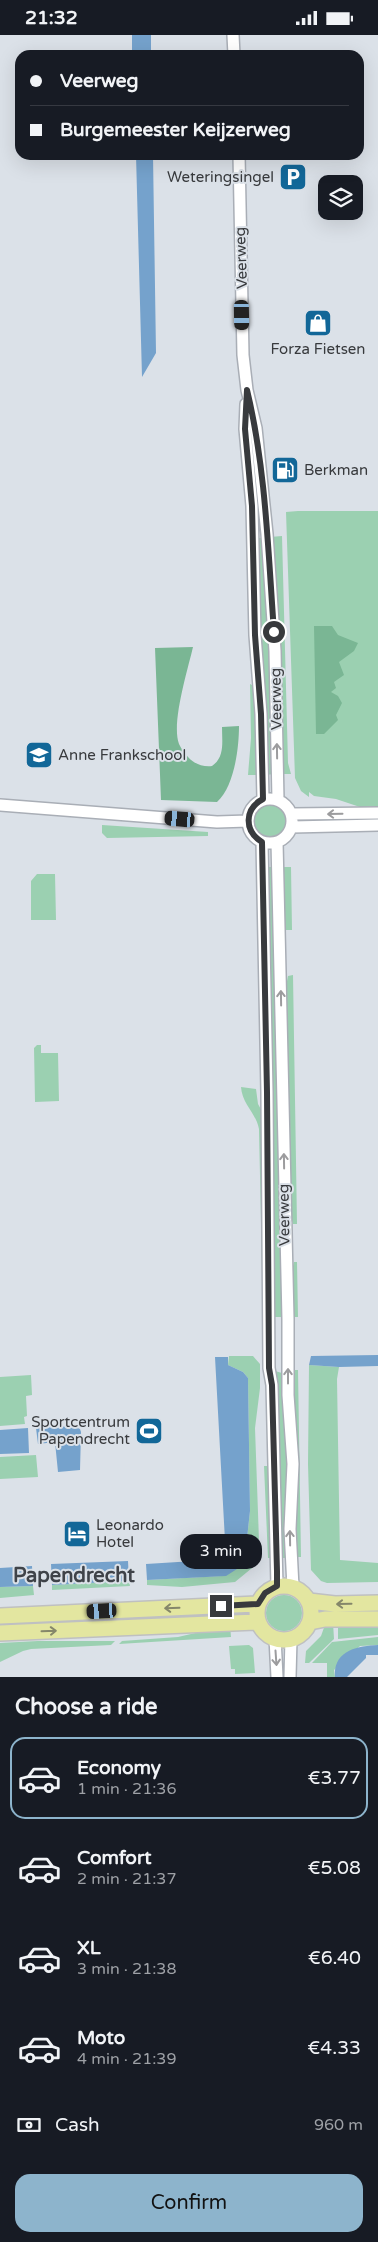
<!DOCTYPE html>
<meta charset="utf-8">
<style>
body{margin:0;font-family:"Varela Round",sans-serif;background:#242831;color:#f1f3f6;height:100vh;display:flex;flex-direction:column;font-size:19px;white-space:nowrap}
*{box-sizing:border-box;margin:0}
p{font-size:16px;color:#9ea1a6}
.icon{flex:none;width:28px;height:28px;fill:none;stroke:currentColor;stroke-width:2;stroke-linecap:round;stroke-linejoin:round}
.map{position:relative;height:1642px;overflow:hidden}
.drawer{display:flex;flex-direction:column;background:#171b24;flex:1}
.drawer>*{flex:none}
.hud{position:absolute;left:15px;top:15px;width:349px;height:110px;border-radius:15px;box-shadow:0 5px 20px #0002;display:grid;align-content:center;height:110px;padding:0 15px;background:#171b24}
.tools{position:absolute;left:318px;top:140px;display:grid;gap:10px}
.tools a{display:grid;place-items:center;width:45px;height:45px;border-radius:10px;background:#171b24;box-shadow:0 5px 20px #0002;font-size:25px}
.end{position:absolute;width:22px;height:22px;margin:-11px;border:6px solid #383a3d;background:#fff;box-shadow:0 0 0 2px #fff}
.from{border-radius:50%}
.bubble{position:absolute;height:35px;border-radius:15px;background:#171b24;box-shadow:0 5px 20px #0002;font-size:16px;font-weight:600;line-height:35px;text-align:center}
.car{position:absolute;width:15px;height:30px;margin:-15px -8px;border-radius:6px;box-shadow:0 0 4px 1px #0007;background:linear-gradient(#222 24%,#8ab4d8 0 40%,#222 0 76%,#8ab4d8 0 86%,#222 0)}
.hud b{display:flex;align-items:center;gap:18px;height:48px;font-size:19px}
.hud b+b{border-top:1px solid #363941}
.hud i{width:12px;height:12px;background:#f1f3f6}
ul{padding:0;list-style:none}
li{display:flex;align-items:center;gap:15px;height:82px;margin:0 10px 8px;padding:0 5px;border:2px solid transparent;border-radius:15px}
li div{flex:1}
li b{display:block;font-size:19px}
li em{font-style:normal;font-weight:600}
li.on{border-color:#8db4cc}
li>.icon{width:45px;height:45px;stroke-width:1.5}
h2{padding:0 15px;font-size:22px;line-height:60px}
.pay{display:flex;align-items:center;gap:12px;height:55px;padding:0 15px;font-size:19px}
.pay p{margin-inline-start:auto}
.button{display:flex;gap:10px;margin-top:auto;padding:10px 15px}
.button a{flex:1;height:58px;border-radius:15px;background:#8db4cc;color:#111;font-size:20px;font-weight:600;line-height:58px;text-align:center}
.status{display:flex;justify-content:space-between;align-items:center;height:35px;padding:0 25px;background:#171b24;direction:ltr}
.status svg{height:14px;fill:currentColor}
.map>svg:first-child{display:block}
.green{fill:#9bd0b1}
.forest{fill:#7ab694}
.water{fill:#75a2cc}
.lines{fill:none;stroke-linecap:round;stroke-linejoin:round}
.minor-casing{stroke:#a9aeb6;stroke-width:14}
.major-casing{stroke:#bfc0c1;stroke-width:18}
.minor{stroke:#fff;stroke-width:11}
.major{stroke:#e3e6a0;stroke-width:15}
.oneway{stroke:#9c9c9e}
.oneway2{stroke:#85876a}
.route{stroke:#383a3d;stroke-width:6}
.labels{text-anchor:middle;stroke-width:4;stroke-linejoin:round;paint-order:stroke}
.poi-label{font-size:15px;fill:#383a3d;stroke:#dbe1e8;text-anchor:start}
.street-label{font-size:15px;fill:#383a3d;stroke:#dbe1e8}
.district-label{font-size:20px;font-weight:bold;fill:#3f4349;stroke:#dbe1e8}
</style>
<div class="status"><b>21:32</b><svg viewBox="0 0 49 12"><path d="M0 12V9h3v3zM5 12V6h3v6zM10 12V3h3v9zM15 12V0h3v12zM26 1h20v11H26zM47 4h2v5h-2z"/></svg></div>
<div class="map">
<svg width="378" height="1642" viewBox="0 0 378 1642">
<rect width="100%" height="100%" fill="#dbe1e8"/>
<path class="green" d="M298,476H378V771L360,772L336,764L314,761L309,757V762L301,756L295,743L286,477Z
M282,501L288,728L291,739H280L270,502Z
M255,503H264L271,606L274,739L265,740Z
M250,649L256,652L260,740H248L251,703Z
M254 786a16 16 0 1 1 32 0a16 16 0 1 1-32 0Z
M102,790L208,797V801L107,803L102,798Z
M266,832H274L286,1282H273Z
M279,832H291L292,895H282Z
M37,839H55L56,885H31V846Z
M293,940L297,1189H293L288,1169L284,962L288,941Z
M37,1010H41V1018H58L59,1066L35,1067L34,1013Z
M241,1052L256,1054L258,1069L264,1080L263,1280L259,1094C256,1078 242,1069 241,1052Z
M294,1227H297L298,1282H293L289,1248Z
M229,1321H253L260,1329V1353L255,1393L259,1506L258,1528L235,1547L182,1552L147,1550V1545L222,1541L243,1527L245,1522L250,1476L248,1343L243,1337L228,1330Z
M309,1330L339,1332L337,1344L340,1525L378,1528V1547L327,1548L321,1546L311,1535L308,1429Z
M294,1335H298L301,1522H294Z
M275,1336L282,1338L283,1382L290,1426L287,1523H280Z
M31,1340L32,1360L26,1361L27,1381L24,1382L25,1389L0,1391V1342Z
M36,1420L38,1442L0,1444V1422Z
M264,1431H269L274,1523H268Z
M129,1546L130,1551L52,1555V1550Z
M33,1551L34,1560L0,1563V1552Z
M266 1578a18 18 0 1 1 36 0a18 18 0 1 1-36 0Z
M229,1576V1584L0,1595V1586Z
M326,1587H333L334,1604L309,1628H305L306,1616L321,1601Z
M378,1587V1600L338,1604V1591Z
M230,1590L231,1602L119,1609L122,1606L178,1602Z
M378,1602V1610L360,1611L334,1635L335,1642H327V1628H312L332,1607Z
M38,1606H115L111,1610L31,1614L23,1616L0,1627V1608Z
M249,1610L253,1613L255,1638L235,1639V1634H231L229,1611Z"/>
<path class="forest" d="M314,591H332L338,600L358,608L354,616L339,627L344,640L334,647L336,653L331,657L338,661L342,668L336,680L338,685L324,699H316Z
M193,612C188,634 171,688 179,709C181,714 185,718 188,722C194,729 203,732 212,731C225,722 222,707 222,692L239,691C239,714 234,752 217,767L161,765L155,613Z"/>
<path class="water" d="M132,0H151V20H132Z
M136,120H153L156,318L142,342Z
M378,1320V1331L339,1332L309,1330L311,1321Z
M215,1322H228V1330L243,1337L248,1343L250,1476L245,1522L237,1534L226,1541L147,1545L146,1529L226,1524Z
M73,1391L80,1394L81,1397L80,1435L58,1437L55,1407L38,1409L36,1393Z
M28,1393L29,1418L0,1419V1395Z
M128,1526L129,1546L52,1550L51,1529Z
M32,1531L33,1551L0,1552V1533Z
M378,1610V1620H366V1623L347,1642H335C333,1615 358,1611 378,1610Z"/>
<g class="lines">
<g class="minor-casing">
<path id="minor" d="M233,0L234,20
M239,120L243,320L247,355L256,393L267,499L275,616L278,765
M246,369L245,394L252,471L255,600L261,679L263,764
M248 786a22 22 0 1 1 44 0a22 22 0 1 1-44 0Z
M0,770L217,787L248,786
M292,779L378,778
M292,792L378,790
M262,807L267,1057L269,1333L272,1350L277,1551
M277,807L288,1284V1360L293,1429L290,1494L293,1552
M275,1603L277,1642
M290,1642L291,1604"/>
</g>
<g class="major-casing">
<path id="major" d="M257 1578a27 27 0 1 1 54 0a27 27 0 1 1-54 0Z
M309,1566L335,1569L378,1568
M0,1581L258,1569
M310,1587L325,1584H378
M0,1598L258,1587"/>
</g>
<use href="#minor" class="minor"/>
<use href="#major" class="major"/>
</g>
<defs><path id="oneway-shaft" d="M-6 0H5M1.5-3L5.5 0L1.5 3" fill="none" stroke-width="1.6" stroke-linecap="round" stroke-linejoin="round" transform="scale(1.25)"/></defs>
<g class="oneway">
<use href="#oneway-shaft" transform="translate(277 716) rotate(-91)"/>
<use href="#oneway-shaft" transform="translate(335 779) rotate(179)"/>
<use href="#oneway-shaft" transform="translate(281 963) rotate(-91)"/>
<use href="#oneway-shaft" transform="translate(284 1126) rotate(-91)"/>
<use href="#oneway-shaft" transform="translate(288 1341) rotate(-90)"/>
<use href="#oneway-shaft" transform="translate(290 1503) rotate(-91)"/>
<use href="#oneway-shaft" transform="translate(276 1623) rotate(86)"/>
</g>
<g class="oneway2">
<use href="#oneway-shaft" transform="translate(344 1569) rotate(179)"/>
<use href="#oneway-shaft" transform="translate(172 1573) rotate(178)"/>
<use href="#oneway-shaft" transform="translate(49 1596) rotate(-2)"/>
</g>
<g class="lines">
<path class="route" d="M221,1571L258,1569L265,1558L277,1551V1536L272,1350L269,1333L267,1057L262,807C244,796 244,774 263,764L261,679L255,600L252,471L245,394L247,355C266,434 268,516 274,597"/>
</g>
<defs>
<g id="parking-square" transform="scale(1.4375)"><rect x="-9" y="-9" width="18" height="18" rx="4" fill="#126798" stroke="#dbe1e8"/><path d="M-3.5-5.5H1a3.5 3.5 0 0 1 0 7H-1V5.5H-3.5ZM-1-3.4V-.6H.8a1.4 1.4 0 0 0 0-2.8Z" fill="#fff"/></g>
<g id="shop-square" transform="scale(1.4375)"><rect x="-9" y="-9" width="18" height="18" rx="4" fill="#126798" stroke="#dbe1e8"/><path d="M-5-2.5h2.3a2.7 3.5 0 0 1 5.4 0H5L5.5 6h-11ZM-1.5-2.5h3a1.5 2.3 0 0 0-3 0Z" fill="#fff"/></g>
<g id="fuel-square" transform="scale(1.4375)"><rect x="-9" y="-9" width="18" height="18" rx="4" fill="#126798" stroke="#dbe1e8"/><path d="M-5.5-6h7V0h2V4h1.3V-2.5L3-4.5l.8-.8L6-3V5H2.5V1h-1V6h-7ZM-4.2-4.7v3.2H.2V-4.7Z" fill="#fff"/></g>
<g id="school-square" transform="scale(1.4375)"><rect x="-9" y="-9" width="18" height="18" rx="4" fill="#126798" stroke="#dbe1e8"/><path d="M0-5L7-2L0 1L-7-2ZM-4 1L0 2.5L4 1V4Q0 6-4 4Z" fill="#fff"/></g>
<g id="stadium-square" transform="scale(1.4375)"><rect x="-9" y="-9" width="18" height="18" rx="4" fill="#126798" stroke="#dbe1e8"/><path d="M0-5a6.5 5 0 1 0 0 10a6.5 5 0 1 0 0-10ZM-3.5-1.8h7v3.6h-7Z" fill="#fff"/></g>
<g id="hotel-square" transform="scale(1.4375)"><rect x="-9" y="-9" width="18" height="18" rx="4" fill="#126798" stroke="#dbe1e8"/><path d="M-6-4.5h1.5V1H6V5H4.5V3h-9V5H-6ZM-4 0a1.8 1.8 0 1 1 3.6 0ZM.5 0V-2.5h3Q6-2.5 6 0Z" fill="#fff"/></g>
</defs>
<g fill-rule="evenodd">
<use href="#parking-square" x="293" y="142"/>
<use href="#shop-square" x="318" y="288"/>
<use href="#fuel-square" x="285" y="435"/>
<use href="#school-square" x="39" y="720"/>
<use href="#stadium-square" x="149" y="1396"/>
<use href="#hotel-square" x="77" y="1499"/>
</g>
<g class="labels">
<g class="poi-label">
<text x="274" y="147" text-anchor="end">Weteringsingel</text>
<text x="318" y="319" text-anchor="middle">Forza Fietsen</text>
<text x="304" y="440">Berkman</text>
<text x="58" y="725">Anne Frankschool</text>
<text x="130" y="1392" text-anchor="end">Sportcentrum<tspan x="130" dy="17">Papendrecht</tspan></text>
<text x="96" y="1495">Leonardo<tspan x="96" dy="17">Hotel</tspan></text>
</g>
<g class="street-label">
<text transform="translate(241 223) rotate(-92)" y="5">Veerweg</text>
<text transform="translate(276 664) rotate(-91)" y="5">Veerweg</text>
<text transform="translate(284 1180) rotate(-91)" y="5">Veerweg</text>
</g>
<g class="district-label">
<text x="74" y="1547">Papendrecht</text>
</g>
</g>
</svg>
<div class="tools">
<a><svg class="icon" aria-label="layers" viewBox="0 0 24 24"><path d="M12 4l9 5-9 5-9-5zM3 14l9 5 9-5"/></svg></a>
</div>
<i class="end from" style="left:274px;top:597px"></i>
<i class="end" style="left:221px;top:1571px"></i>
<div class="bubble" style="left:180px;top:1499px;width:82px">3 min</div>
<i class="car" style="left:242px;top:280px;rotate:179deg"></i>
<i class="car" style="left:180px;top:784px;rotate:275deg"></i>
<i class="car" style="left:102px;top:1576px;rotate:267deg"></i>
<div class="hud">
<b><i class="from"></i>Veerweg</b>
<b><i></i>Burgemeester Keijzerweg</b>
</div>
</div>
<section class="drawer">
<h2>Choose a ride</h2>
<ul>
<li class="on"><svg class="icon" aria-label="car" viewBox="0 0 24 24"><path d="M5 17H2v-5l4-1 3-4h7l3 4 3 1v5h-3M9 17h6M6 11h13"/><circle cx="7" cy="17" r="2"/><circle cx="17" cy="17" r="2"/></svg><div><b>Economy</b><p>1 min · 21:36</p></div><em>€3.77</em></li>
<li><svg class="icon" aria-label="car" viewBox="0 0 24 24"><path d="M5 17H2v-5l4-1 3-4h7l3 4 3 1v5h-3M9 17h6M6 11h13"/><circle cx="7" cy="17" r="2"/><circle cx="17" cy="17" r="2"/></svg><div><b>Comfort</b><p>2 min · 21:37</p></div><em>€5.08</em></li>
<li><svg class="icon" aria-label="car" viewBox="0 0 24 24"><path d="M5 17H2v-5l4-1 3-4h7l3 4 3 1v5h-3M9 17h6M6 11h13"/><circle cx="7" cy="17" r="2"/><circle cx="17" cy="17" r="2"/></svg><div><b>XL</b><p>3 min · 21:38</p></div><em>€6.40</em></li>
<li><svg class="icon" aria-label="car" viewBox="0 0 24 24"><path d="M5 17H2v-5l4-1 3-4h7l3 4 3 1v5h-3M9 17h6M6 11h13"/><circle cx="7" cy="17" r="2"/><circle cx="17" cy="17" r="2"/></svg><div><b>Moto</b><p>4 min · 21:39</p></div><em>€4.33</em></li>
</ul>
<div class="pay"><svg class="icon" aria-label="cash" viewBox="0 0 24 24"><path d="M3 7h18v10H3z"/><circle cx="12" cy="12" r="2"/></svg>Cash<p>960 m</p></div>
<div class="button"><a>Confirm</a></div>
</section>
